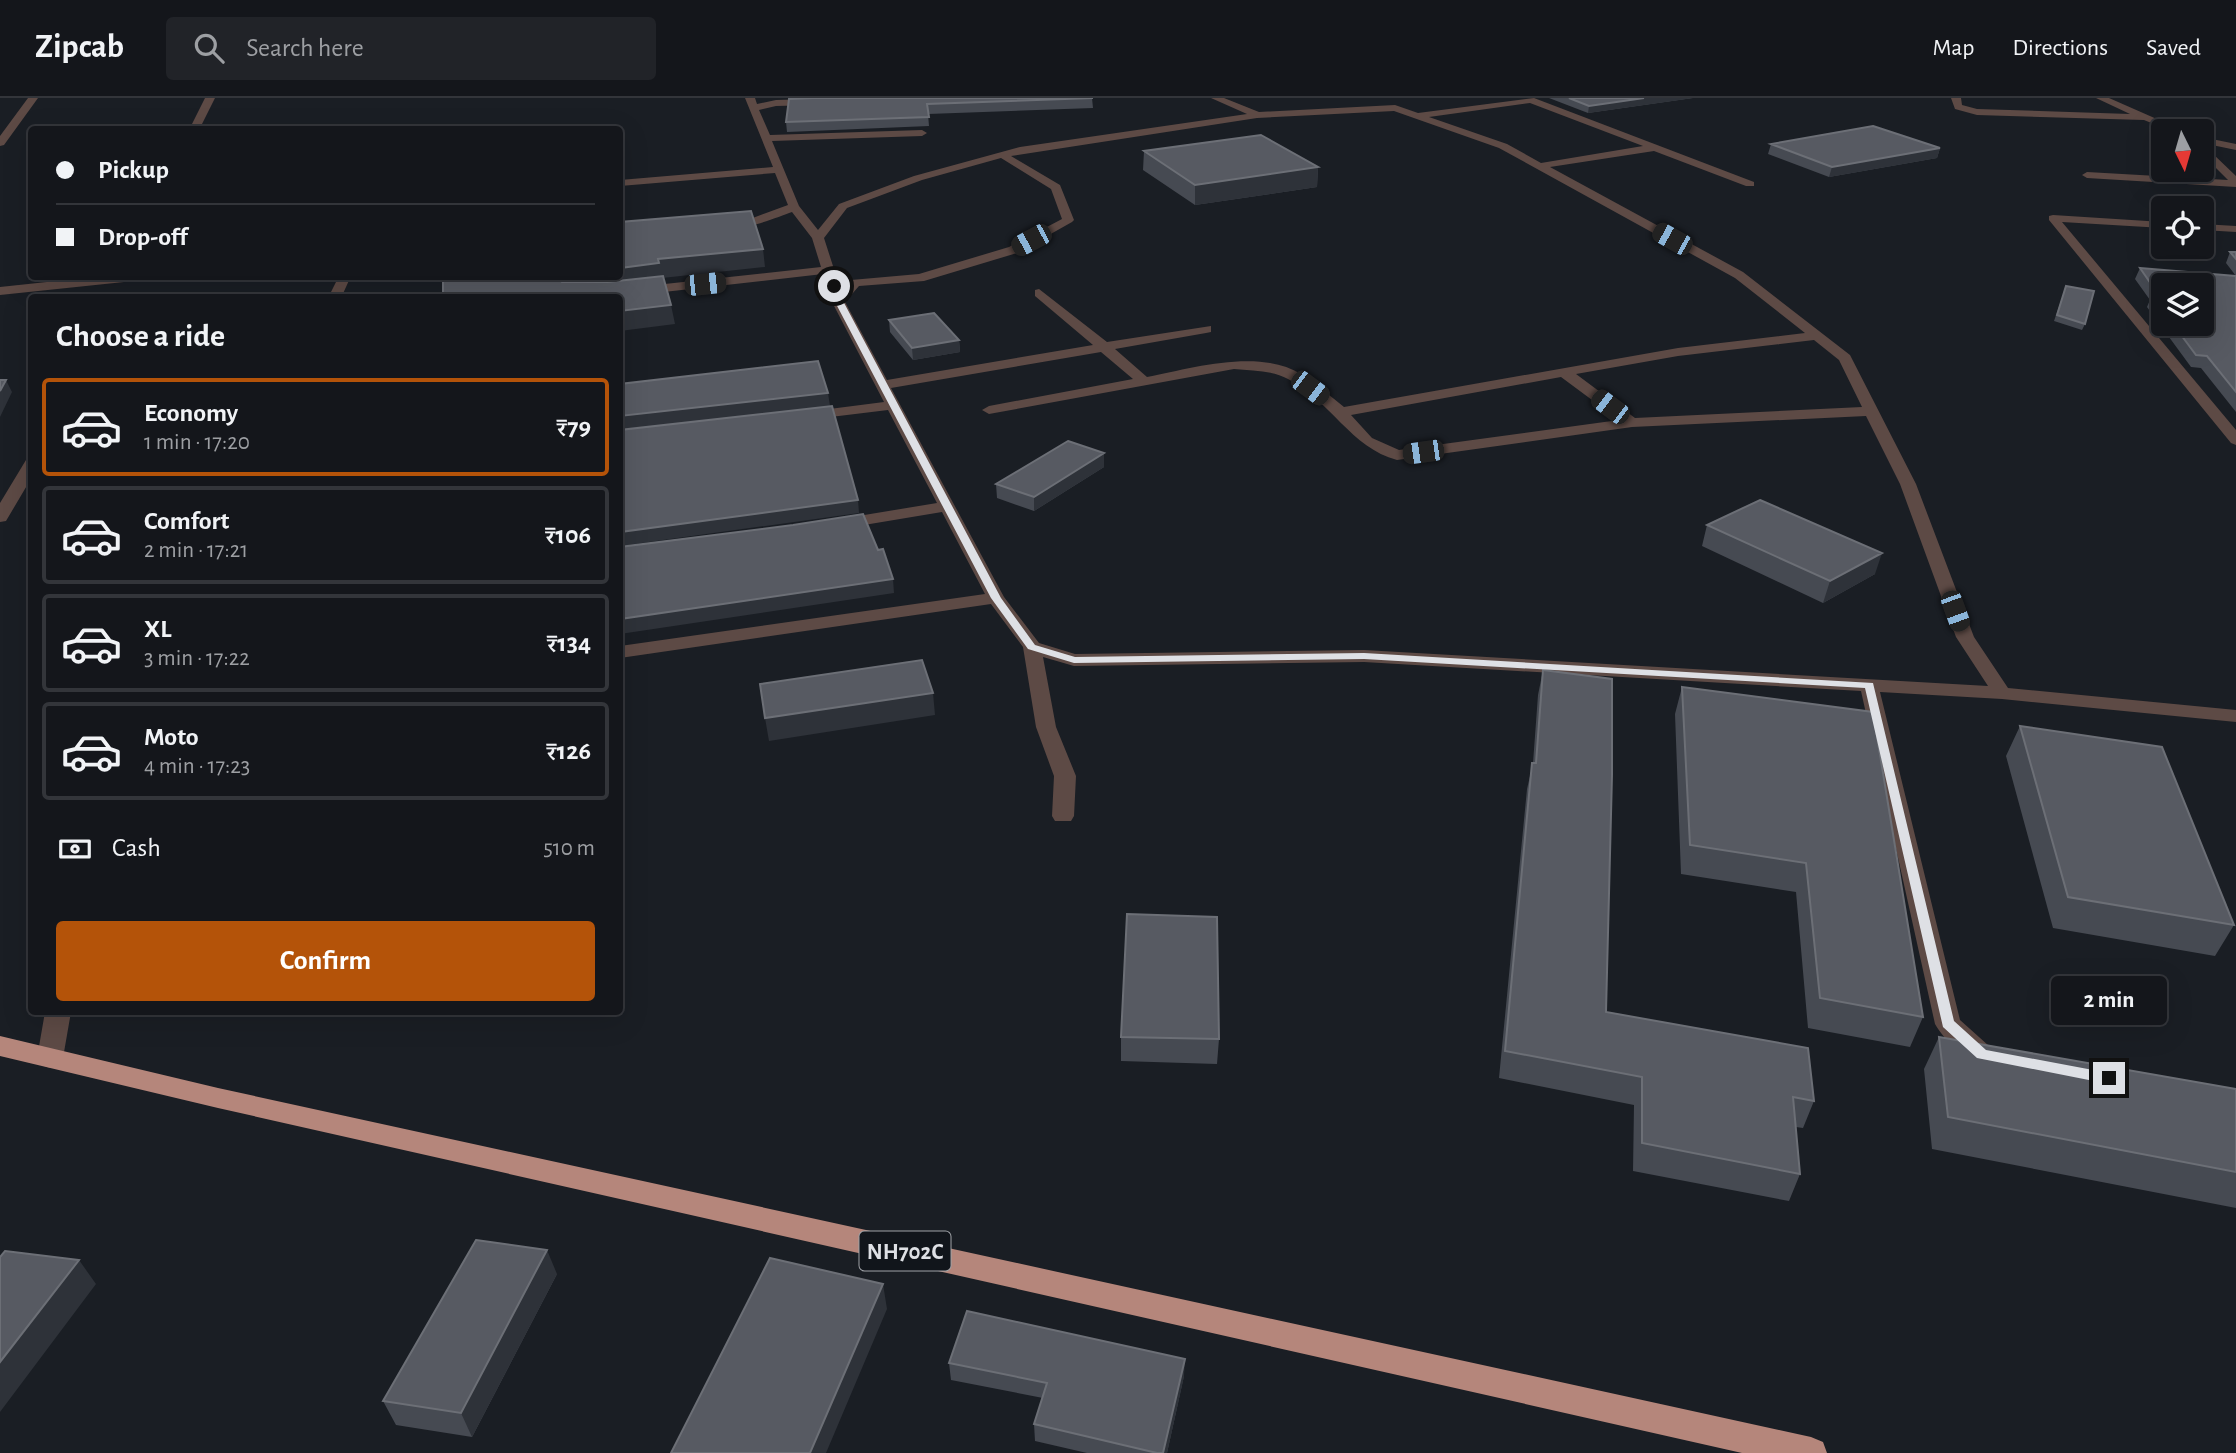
<!DOCTYPE html>
<meta charset="utf-8">
<style>
body{margin:0;font-family:"Alegreya Sans",sans-serif;background:#212328;color:#f1f3f6;height:100vh;display:flex;flex-direction:column;font-size:26px;white-space:nowrap}
*{box-sizing:border-box;margin:0}
p{font-size:23px;color:#9d9fa3}
.icon{flex:none;width:38px;height:38px;fill:none;stroke:currentColor;stroke-width:2;stroke-linecap:round;stroke-linejoin:round}
.map{position:relative;flex:1;overflow:hidden}
.sheet{position:absolute;left:28px;top:196px;width:595px;height:721px;display:flex;flex-direction:column;background:#14161b;border-radius:7px;box-shadow:0 7px 28px #0002,0 0 0 2px #33353a}
.sheet>*{flex:none}
.hud{position:absolute;left:28px;top:28px;width:595px;height:154px;border-radius:7px;box-shadow:0 7px 28px #0002,0 0 0 2px #33353a;display:grid;align-content:center;height:154px;padding:0 28px;background:#14161b}
.needle{width:46px;rotate:175deg}
.tools{position:absolute;left:2151px;top:21px;display:grid;gap:14px}
.tools a{display:grid;place-items:center;width:63px;height:63px;border-radius:7px;background:#14161b;box-shadow:0 7px 28px #0002,0 0 0 2px #33353a;font-size:35px}
.end{position:absolute;width:32px;height:32px;margin:-16px;border:9px solid #dee0e5;background:#111;box-shadow:0 0 0 4px #111}
.from{border-radius:50%}
.bubble{position:absolute;height:49px;border-radius:7px;background:#14161b;box-shadow:0 7px 28px #0002,0 0 0 2px #33353a;font-size:23px;font-weight:700;line-height:49px;text-align:center}
.car{position:absolute;width:21px;height:42px;margin:-21px -10px;border-radius:9px;box-shadow:0 0 5px 2px #0007;background:linear-gradient(#222 24%,#8ab4d8 0 40%,#222 0 76%,#8ab4d8 0 86%,#222 0)}
.hud b{display:flex;align-items:center;gap:24px;height:66px;font-size:26px}
.hud b+b{border-top:2px solid #33353a}
.hud i{width:18px;height:18px;background:#f1f3f6}
ul{padding:0;list-style:none}
li{display:flex;align-items:center;gap:21px;height:98px;margin:0 14px 10px;padding:0 14px;border:4px solid #33353a;border-radius:7px}
li div{flex:1}
li b{display:block;font-size:26px}
li em{font-style:normal;font-weight:700}
li.on{border-color:#b45309}
li>.icon{width:63px;height:63px;stroke-width:1.5}
h2{padding:0 28px;font-size:32px;line-height:84px}
.pay{display:flex;align-items:center;gap:18px;height:77px;padding:0 28px;font-size:26px}
.pay p{margin-inline-start:auto}
.button{display:flex;gap:14px;margin-top:auto;padding:14px 28px}
.button a{flex:1;height:80px;border-radius:7px;background:#b45309;color:#fff;font-size:28px;font-weight:700;line-height:80px;text-align:center}
header{display:flex;align-items:center;gap:42px;box-sizing:border-box;height:98px;padding:0 35px;background:#14161b;border-bottom:2px solid #33353a}
header strong{font-size:33px}
nav{display:flex;gap:38px;margin-inline-start:auto;font-size:24px}
.search{width:490px;height:63px;background:#212328;display:flex;align-items:center;gap:18px;box-sizing:border-box;padding:0 24px;border-radius:7px;color:#9d9fa3;font-size:26px}
.map>svg:first-child{display:block}
.lines{fill:none;stroke-linecap:round;stroke-linejoin:round}
.street{fill:#5d4a45;fill-rule:evenodd}
.highway{fill:#b5867b;fill-rule:evenodd}
.wall{fill:#464a52;fill-rule:evenodd}
.shaded-wall{fill:#2e3239}
.building{fill:#575a62;stroke:#6c6f76;stroke-width:2}
.route{fill:#dee0e5}
.labels{text-anchor:middle;stroke-width:7;stroke-linejoin:round;paint-order:stroke}
.shield{fill:#11151b;stroke:#a0a3a8;stroke-width:2}
.shield-label{font-size:23px;font-weight:bold;fill:#dee0e5}
</style>
<header>
<strong>Zipcab</strong>
<div class="search"><svg class="icon" aria-label="search" viewBox="0 0 24 24"><circle cx="10" cy="10" r="6"/><path d="M15 15l6 6"/></svg>Search here</div>
<nav><a>Map</a><a>Directions</a><a>Saved</a></nav>
</header>
<div class="map">
<svg width="2236" height="1355" viewBox="0 0 2236 1355">
<rect width="100%" height="100%" fill="#1a1e24"/>
<g class="lines">
<path class="street" d="M28,0H38L4,47L0,48V38Z
M205,0H215L199,32H189Z
M745,0H755L757,6L776,2L815,1L820,4L815,7L776,8L759,12L770,37L922,32L927,35L922,38L772,43L799,108L818,132L839,106L914,78L1020,49L1247,16L1211,0H1224L1259,14L1395,7L1418,15L1534,0L1754,84V88H1746L1654,53L1550,69L1743,174L1850,257L1916,386L1974,539L2008,590L2236,612V624L2002,601L1880,594L1960,922L1989,948L2002,951L2006,958L2002,965C1977,973 1947,947 1935,926L1861,593L1364,564L1074,568L1043,559L1056,629L1076,678L1074,718L1071,723H1055L1052,718L1054,678L1036,629L1023,549L991,506L620,560V548L985,496L942,414L840,431L832,426L840,421L937,405L888,312L806,322L799,318L806,314L884,304L832,204L823,176L637,197L631,193L637,189L821,169L812,140L792,114C775,120 736,137 720,126L726,123L750,121L788,107L775,75L620,88V82L773,69ZM1530,5L1643,48L1541,65L1507,46L1429,19ZM1394,13L1499,50L1735,180L1805,235L1678,250L1344,309C1330,298 1316,286 1301,276C1259,250 1192,270 1147,279L1115,251L1206,235L1211,234V228L1107,244L1039,191L1035,192V198L1093,247L887,282L845,204L859,188L924,183L1017,155L1072,124L1074,122L1060,87L1011,58L1257,20ZM1001,60L1051,91L1062,121L1009,149L919,176L851,182L841,193L824,140L847,110L922,82ZM1814,242L1839,262L1862,309L1635,320L1576,276L1678,258ZM1101,254L1133,281L989,308L982,312L989,316L1234,271C1252,273 1272,272 1288,281C1330,302 1351,350 1397,362L1632,329L1866,318L1900,386L1956,539L1988,588L1364,552L1075,556L1039,545L1004,499L891,290ZM1561,279L1619,322L1399,352L1372,340L1351,317Z
M1951,0H1961L1962,7L1977,11L2130,16L2096,0H2109L2184,33H2171L2144,22L1977,17L1955,11Z
M2202,39L2236,46V52L2207,46L2212,55L2236,78V89L2087,80L2082,77L2087,74L2228,82L2203,57Z
M2053,117L2163,124V130L2062,124L2236,332V347L2231,345L2049,122V118Z
M2202,126L2236,128V134L2202,132Z
M103,178L130,180L124,184L0,197V189Z
M339,178H351L341,200H328Z
M32,360V379L6,423L0,424V405L26,362Z
M45,914H71L63,960L59,967L50,970L41,967L37,960Z"/>
<path class="highway" d="M0,938L218,990L1811,1339L1823,1344L1827,1355H1742L218,1010L0,958Z"/>
</g>
<path class="wall" d="M813,0H1092L1093,10L928,16L929,28L787,34L786,24Z
M1549,0H1693L1588,15Z
M1771,46L1940,50L1937,60L1829,79L1768,56Z
M1144,53L1318,69L1317,89L1195,107L1143,72Z
M2230,154H2236V314L2201,270L2191,269L2147,209L2150,202L2135,181L2140,170L2236,178L2226,165ZM2163,187L2202,226H2163Z
M2066,188L2085,226L2082,232L2054,223Z
M889,222L959,242L960,254L913,262L890,234Z
M1104,355V369L1034,413L997,400L996,386Z
M1707,427L1875,476L1823,505L1702,448Z
M1543,572L1606,914L1814,1003L1803,1030L1796,1029L1800,1076L1789,1103L1633,1073L1634,1007L1499,980L1527,691L1533,665L1538,597Z
M1682,589L1923,919L1910,949L1808,930L1796,794L1681,776L1675,616Z
M2020,628L2234,827L2215,858L2053,830L2006,658Z
M1121,939L1219,941L1217,966L1121,963Z
M1939,939L2236,991V1110L1932,1051L1924,971Z
M557,1176L472,1339L396,1327L383,1303Z
M949,1265L1184,1278L1167,1355H1087L1035,1343L1034,1326L1043,1300L951,1282Z"/>
<path class="shaded-wall" d="M1644,0H1693L1588,15L1589,8Z
M1940,50L1937,60L1829,79L1832,69Z
M1318,69L1317,89L1195,107V87Z
M763,151L765,169L662,180L572,193L559,181L563,178H620V170L658,161Z
M671,207L675,226L620,233V213Z
M959,242L960,254L913,262L912,250Z
M6,282L12,294L0,319V293Z
M828,295L830,308L620,332V318Z
M1104,355V369L1034,413V399Z
M858,402L859,415L620,448V434Z
M1882,455L1875,476L1823,505L1830,483Z
M893,481L894,495L620,536V521Z
M933,595L935,617L769,643L765,620Z
M547,1152L557,1176L472,1339L461,1315Z
M79,1162L96,1186L0,1314V1264Z
M883,1186L887,1211L826,1355H810Z
M1185,1261L1184,1278L1167,1355H1163Z"/>
<path class="building" d="M813,0H1093L927,6L929,19L786,24L789,1Z
M1569,0H1644L1589,8Z
M1873,28L1940,50L1832,69L1771,46Z
M1261,37L1318,69L1195,87L1144,53Z
M751,113L763,151L658,161L659,165L620,170V124Z
M2230,154H2236V161Z
M2140,170L2236,178V294L2207,258L2196,257L2173,226H2202V187H2163V213L2152,197L2160,199Z
M443,178H563L559,181L562,184H608L663,178L671,207L620,213V200H443Z
M2066,188L2094,193L2085,226L2057,217Z
M934,215L959,242L912,250L889,222Z
M818,263L828,295L620,318V286Z
M0,282H6L0,293Z
M832,308L858,402L620,434V332Z
M1068,343L1104,355L1034,399L996,386Z
M1760,402L1882,455L1830,483L1707,427Z
M863,416L878,452L883,451L893,481L620,521V449L793,427Z
M922,562L933,595L765,620L760,586Z
M1543,572L1612,581V677L1606,914L1808,950L1814,1003L1793,999L1800,1076L1642,1045V979L1505,953L1532,665H1536Z
M1682,589L1873,614L1923,919L1820,900L1806,765L1690,747Z
M2020,628L2162,649L2234,827L2068,799Z
M1127,816L1217,819L1219,941L1121,939Z
M1939,939L2236,991V1074L1948,1019Z
M476,1142L547,1152L461,1315L383,1303Z
M5,1153L79,1162L0,1264V1159Z
M770,1160L883,1186L810,1355H671Z
M967,1213L1185,1261L1163,1355H1157L1034,1326L1047,1285L949,1265Z"/>
<path class="route" d="M834,186L1001,500L1035,547L1075,559L1364,555L1873,585L1954,923L1986,952L2109,975L2114,976V984L2109,986L1977,960L1943,929L1865,590L1364,561L1074,565L1028,551L991,500L835,204L830,188Z"/>
<g class="labels">
<rect class="shield" x="859.5" y="1133.5" width="91" height="39" rx="5"/>
<g class="shield-label">
<text x="905" y="1161">NH702C</text>
</g>
</g>
</svg>
<div class="tools">
<a><svg class="needle" viewBox="-14 -14 28 28"><path d="M0-13l5 13h-10z" fill="#e53935"/><path d="M0 13l5-13h-10z" fill="#9d9fa3"/></svg></a>
<a><svg class="icon" aria-label="locate" viewBox="0 0 24 24"><circle cx="12" cy="12" r="6"/><path d="M12 2v4M12 18v4M2 12h4M18 12h4"/></svg></a>
<a><svg class="icon" aria-label="layers" viewBox="0 0 24 24"><path d="M12 4l9 5-9 5-9-5zM3 14l9 5 9-5"/></svg></a>
</div>
<i class="end from" style="left:834px;top:188px"></i>
<i class="end" style="left:2109px;top:980px"></i>
<div class="bubble" style="left:2051px;top:878px;width:116px">2 min</div>
<i class="car" style="left:1672px;top:141px;rotate:299deg"></i>
<i class="car" style="left:1031px;top:142px;rotate:242deg"></i>
<i class="car" style="left:705px;top:186px;rotate:84deg"></i>
<i class="car" style="left:1310px;top:290px;rotate:127deg"></i>
<i class="car" style="left:1610px;top:309px;rotate:307deg"></i>
<i class="car" style="left:1423px;top:354px;rotate:262deg"></i>
<i class="car" style="left:1955px;top:513px;rotate:160deg"></i>
<div class="hud">
<b><i class="from"></i>Pickup</b>
<b><i></i>Drop-off</b>
</div>
<section class="sheet">
<h2>Choose a ride</h2>
<ul>
<li class="on"><svg class="icon" aria-label="car" viewBox="0 0 24 24"><path d="M5 17H2v-5l4-1 3-4h7l3 4 3 1v5h-3M9 17h6M6 11h13"/><circle cx="7" cy="17" r="2"/><circle cx="17" cy="17" r="2"/></svg><div><b>Economy</b><p>1 min · 17:20</p></div><em>₹79</em></li>
<li><svg class="icon" aria-label="car" viewBox="0 0 24 24"><path d="M5 17H2v-5l4-1 3-4h7l3 4 3 1v5h-3M9 17h6M6 11h13"/><circle cx="7" cy="17" r="2"/><circle cx="17" cy="17" r="2"/></svg><div><b>Comfort</b><p>2 min · 17:21</p></div><em>₹106</em></li>
<li><svg class="icon" aria-label="car" viewBox="0 0 24 24"><path d="M5 17H2v-5l4-1 3-4h7l3 4 3 1v5h-3M9 17h6M6 11h13"/><circle cx="7" cy="17" r="2"/><circle cx="17" cy="17" r="2"/></svg><div><b>XL</b><p>3 min · 17:22</p></div><em>₹134</em></li>
<li><svg class="icon" aria-label="car" viewBox="0 0 24 24"><path d="M5 17H2v-5l4-1 3-4h7l3 4 3 1v5h-3M9 17h6M6 11h13"/><circle cx="7" cy="17" r="2"/><circle cx="17" cy="17" r="2"/></svg><div><b>Moto</b><p>4 min · 17:23</p></div><em>₹126</em></li>
</ul>
<div class="pay"><svg class="icon" aria-label="cash" viewBox="0 0 24 24"><path d="M3 7h18v10H3z"/><circle cx="12" cy="12" r="2"/></svg>Cash<p>510 m</p></div>
<div class="button"><a>Confirm</a></div>
</section>
</div>
